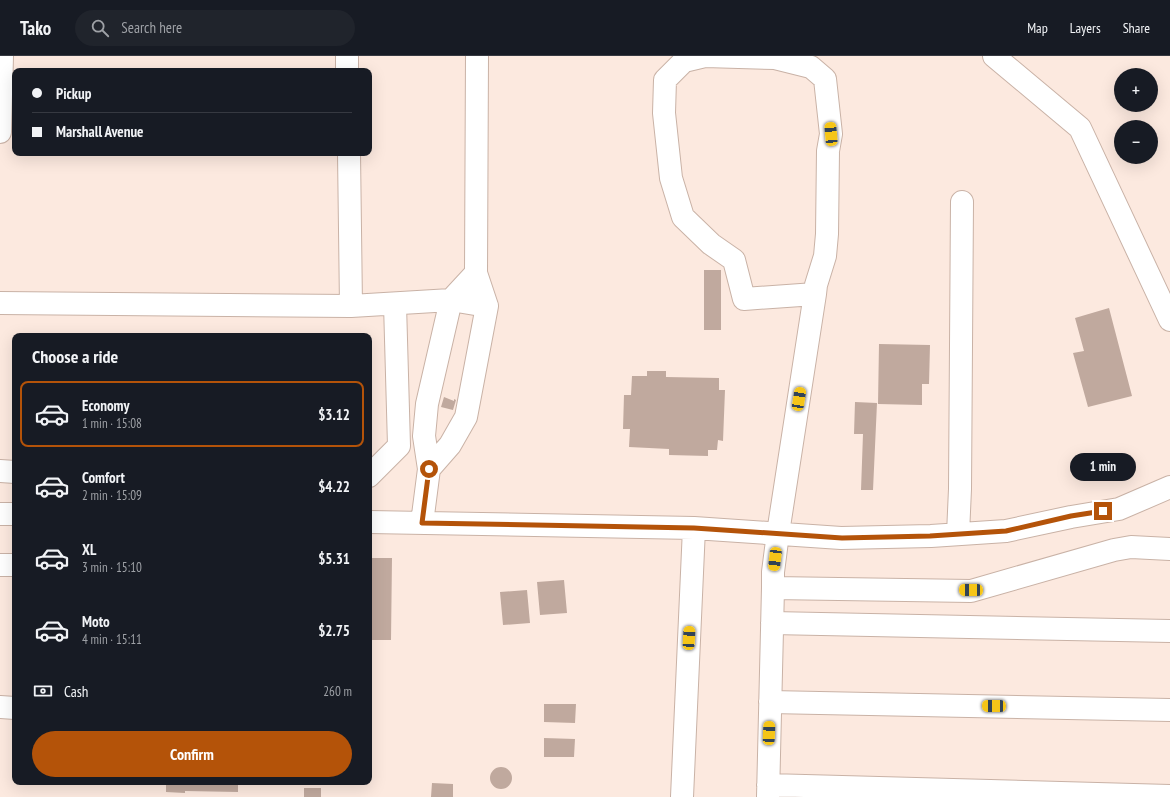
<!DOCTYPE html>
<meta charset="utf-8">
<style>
body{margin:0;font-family:"PT Sans Narrow",sans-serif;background:#20242c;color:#f1f3f6;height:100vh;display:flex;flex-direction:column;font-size:15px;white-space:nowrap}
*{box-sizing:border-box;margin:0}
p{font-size:13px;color:#9ea1a6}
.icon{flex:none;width:22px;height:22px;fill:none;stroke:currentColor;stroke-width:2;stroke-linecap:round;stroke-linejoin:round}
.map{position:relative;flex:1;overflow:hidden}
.side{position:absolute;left:12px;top:277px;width:360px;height:452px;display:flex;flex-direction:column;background:#171b24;border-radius:8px;box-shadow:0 4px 16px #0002}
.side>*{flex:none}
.top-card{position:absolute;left:12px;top:12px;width:360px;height:88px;border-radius:8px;box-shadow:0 4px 16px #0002;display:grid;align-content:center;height:88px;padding:0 20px;background:#171b24}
.tools{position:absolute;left:1114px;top:12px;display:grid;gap:8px}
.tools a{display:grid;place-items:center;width:44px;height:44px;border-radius:50%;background:#171b24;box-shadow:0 4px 16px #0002;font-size:20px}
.end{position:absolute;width:18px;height:18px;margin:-9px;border:5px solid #b45309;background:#fff;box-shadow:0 0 0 2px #fff}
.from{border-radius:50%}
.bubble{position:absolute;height:28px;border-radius:14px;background:#171b24;box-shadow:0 4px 16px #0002;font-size:13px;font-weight:700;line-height:28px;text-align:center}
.car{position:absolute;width:12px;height:24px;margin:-12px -6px;border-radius:5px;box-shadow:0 0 3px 1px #0007;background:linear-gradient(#f5c518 24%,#345 0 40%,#f5c518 0 76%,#345 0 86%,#f5c518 0)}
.top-card b{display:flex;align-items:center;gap:14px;height:38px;font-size:15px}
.top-card b+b{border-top:1px solid #363941}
.top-card i{width:10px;height:10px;background:#f1f3f6}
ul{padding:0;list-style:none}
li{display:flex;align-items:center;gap:12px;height:66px;margin:0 8px 6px;padding:0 12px;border:2px solid transparent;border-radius:8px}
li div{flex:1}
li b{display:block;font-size:15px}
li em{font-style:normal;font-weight:700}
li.current{border-color:#b45309}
li>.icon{width:36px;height:36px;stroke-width:1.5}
h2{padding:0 20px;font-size:18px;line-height:48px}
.pay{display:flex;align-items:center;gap:10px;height:44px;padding:0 20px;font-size:15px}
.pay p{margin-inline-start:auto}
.cta{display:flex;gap:8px;margin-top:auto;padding:8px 20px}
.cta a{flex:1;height:46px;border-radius:24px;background:#b45309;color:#fff;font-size:16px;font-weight:700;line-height:46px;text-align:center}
header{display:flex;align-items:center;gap:24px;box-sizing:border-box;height:56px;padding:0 20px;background:#171b24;border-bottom:1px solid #363941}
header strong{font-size:19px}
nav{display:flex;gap:22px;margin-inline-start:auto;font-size:14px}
.search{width:280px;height:36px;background:#20242c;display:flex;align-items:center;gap:10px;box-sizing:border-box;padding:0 14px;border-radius:22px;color:#9ea1a6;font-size:15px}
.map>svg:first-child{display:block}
.building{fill:#c0a99e}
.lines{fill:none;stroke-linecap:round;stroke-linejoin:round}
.minor-casing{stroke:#c9b2a6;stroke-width:24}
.minor{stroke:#fff;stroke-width:22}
.route{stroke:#b45309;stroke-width:5}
</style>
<header>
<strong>Tako</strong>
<div class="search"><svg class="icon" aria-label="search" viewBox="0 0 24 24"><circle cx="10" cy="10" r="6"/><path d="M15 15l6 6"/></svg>Search here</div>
<nav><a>Map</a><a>Layers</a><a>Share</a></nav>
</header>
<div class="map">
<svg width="1170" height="741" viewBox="0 0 1170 741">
<rect width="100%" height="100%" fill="#fce9df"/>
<path class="building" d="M704,214H721V274H704Z
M1109,252L1132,340L1088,351L1073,297L1084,295L1075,262Z
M879,288L930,289L929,328H922V349L878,348Z
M647,315H666V321L719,322V334H725L723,385L718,384L717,394H708V400L669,399V393L629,391L630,373H623L624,339H631L632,320H647Z
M444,341L454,345V343L456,344L453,354L441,351Z
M855,346L877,347L873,434H861L863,378H854Z
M369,502H392L391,584H369Z
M564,524L567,557L540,559L537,526Z
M527,534L530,567L503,569L500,536Z
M544,648H576L575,667L544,666Z
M544,682L575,683L574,701H544Z
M490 722a11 11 0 1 1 22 0a11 11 0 1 1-22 0Z
M166,726H238V736L185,735V737L166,736Z
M432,727L453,728V741H431Z
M304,732H321V741H304Z"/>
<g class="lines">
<g class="minor-casing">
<path id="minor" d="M347,0V15
M994,0L1080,72L1170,264
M0,76L2,0
M349,97L351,250
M815,238L744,243L734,204L711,188L683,161L671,122L664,57L665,24L684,5L705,0L775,2L811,11L825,23L831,78L828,95L827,178L825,200L816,229L815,238L778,477L773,516V532L971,535L1114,494L1131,491L1170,493
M0,247L351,250L451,244L487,250
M429,413L450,389L466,361L487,250L476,217L477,0
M0,415L15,416
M369,420L399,390L395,248
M0,458H15
M369,466L694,472L841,482L931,480L1006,475L1071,461L1119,453L1170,431
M422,467L429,413L424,380L427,348L451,244L476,217
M958,478L960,433L962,146
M0,509H15
M772,567L1170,575
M770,646L1170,654
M0,651L15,652
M768,729L1170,740
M682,741L694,472
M768,741L773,532"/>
</g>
<use href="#minor" class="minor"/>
</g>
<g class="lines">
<path class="route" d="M429,413L422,467L694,472L842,482L930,480L1006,475L1071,460L1103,455"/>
</g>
</svg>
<div class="tools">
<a>+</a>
<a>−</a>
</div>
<i class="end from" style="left:429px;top:413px"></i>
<i class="end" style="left:1103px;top:455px"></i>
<div class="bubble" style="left:1070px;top:397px;width:66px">1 min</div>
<i class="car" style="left:831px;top:78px;rotate:355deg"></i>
<i class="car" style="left:799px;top:343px;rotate:9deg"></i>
<i class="car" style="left:775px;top:503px;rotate:187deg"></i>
<i class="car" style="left:971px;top:534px;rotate:271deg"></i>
<i class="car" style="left:689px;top:582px;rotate:3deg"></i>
<i class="car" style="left:994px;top:650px;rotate:271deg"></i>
<i class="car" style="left:769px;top:677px;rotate:2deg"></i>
<div class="top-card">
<b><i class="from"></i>Pickup</b>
<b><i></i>Marshall Avenue</b>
</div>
<section class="side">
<h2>Choose a ride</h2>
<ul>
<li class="current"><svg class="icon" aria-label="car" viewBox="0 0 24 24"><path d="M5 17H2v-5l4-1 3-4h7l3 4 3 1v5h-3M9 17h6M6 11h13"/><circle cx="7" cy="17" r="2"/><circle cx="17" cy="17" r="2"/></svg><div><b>Economy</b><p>1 min · 15:08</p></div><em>$3.12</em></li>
<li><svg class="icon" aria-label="car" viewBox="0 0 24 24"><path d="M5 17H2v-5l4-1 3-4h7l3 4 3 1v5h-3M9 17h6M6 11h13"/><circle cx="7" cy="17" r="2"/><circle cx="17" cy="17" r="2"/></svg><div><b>Comfort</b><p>2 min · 15:09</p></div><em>$4.22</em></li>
<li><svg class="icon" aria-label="car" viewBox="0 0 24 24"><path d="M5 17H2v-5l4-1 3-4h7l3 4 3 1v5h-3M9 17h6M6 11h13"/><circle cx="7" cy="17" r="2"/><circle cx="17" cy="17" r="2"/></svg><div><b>XL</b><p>3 min · 15:10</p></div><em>$5.31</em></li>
<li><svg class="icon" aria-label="car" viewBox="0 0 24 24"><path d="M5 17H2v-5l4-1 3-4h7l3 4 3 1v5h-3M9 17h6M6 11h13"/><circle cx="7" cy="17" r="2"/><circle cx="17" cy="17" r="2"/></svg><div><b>Moto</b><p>4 min · 15:11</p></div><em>$2.75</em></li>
</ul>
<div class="pay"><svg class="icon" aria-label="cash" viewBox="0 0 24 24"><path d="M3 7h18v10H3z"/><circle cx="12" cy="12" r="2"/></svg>Cash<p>260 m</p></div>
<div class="cta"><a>Confirm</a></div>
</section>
</div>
